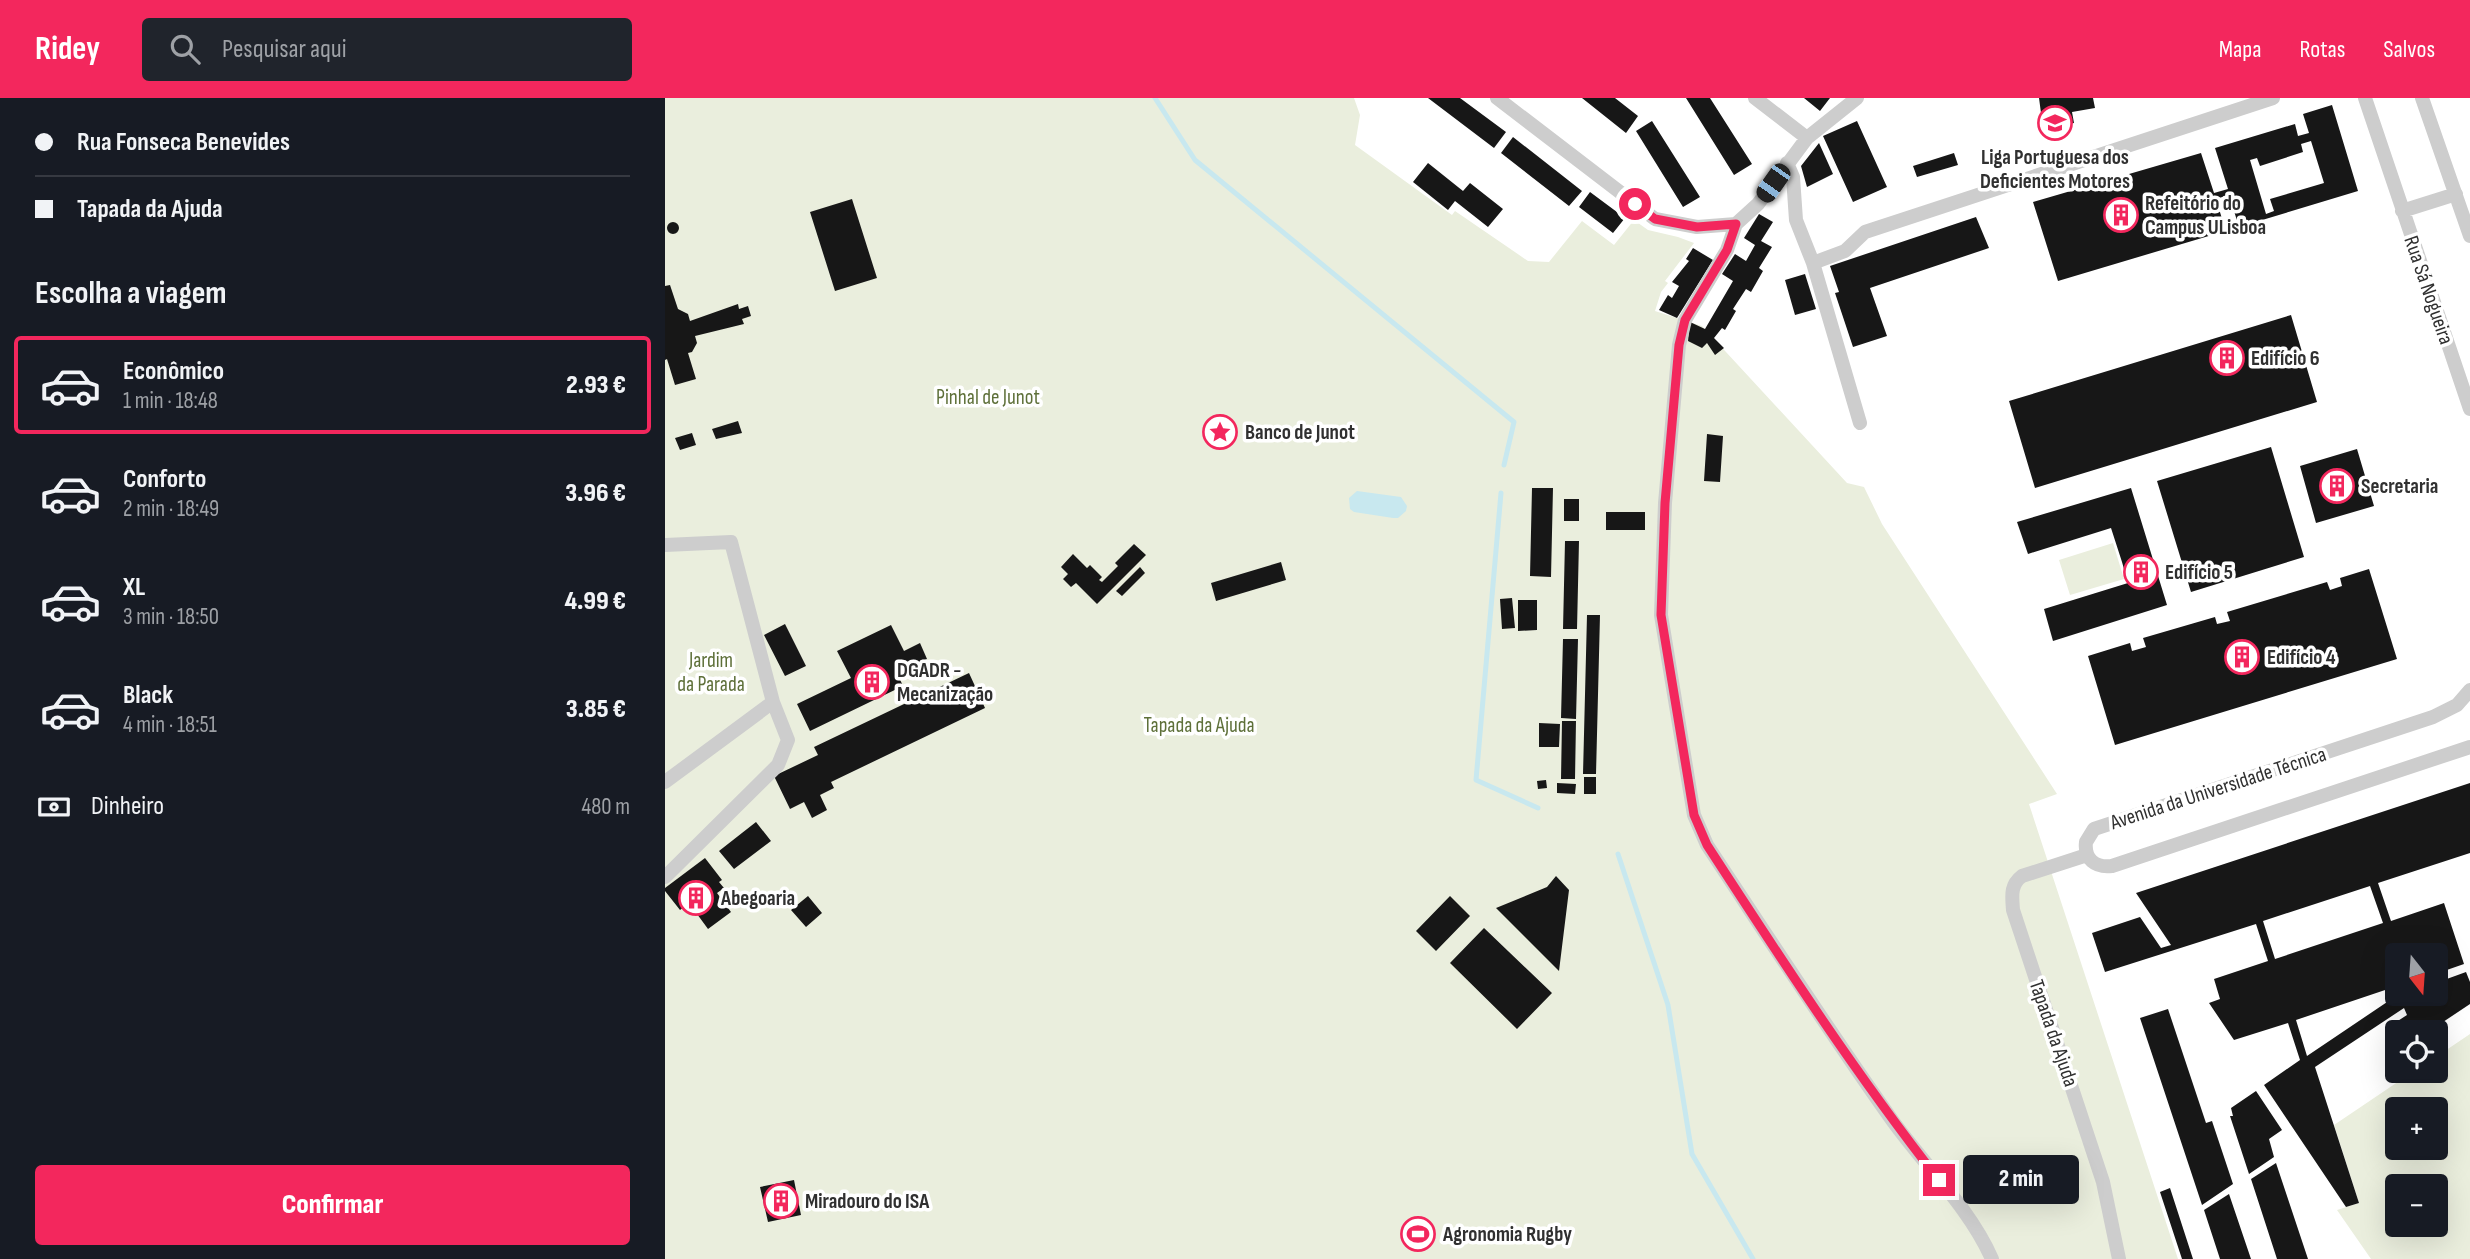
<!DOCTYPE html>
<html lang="pt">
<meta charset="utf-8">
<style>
body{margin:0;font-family:"Sofia Sans Condensed",sans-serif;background:#20242c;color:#f1f3f6;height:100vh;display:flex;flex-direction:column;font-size:26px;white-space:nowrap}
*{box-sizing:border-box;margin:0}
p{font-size:23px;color:#9ea1a6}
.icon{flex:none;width:38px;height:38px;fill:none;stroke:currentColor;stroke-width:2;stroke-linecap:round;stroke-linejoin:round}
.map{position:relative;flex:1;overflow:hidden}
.panel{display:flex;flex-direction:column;background:#171b24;width:665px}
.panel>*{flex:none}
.banner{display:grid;align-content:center;height:154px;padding:0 35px;background:#171b24}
.needle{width:46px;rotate:163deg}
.buttons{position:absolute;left:1720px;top:845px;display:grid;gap:14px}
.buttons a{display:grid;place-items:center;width:63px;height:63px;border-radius:7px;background:#171b24;box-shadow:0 7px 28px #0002;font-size:35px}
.end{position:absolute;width:32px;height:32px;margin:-16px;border:9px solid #f3275d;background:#fff;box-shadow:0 0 0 4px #fff}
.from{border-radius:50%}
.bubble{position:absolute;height:49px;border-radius:7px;background:#171b24;box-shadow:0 7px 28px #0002;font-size:23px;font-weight:800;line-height:49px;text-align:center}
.car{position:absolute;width:21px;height:42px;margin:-21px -10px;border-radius:9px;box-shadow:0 0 5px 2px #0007;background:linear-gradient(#222 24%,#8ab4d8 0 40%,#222 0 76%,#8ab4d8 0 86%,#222 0)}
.banner b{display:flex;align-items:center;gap:24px;height:66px;font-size:26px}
.banner b+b{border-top:2px solid #363941}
.banner i{width:18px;height:18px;background:#f1f3f6}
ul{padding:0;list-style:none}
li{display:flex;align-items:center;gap:21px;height:98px;margin:0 14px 10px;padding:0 21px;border:4px solid transparent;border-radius:7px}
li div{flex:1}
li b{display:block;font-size:26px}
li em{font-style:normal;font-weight:800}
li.current{border-color:#f3275d}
li>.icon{width:63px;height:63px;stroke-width:1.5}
h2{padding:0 35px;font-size:32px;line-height:84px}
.pay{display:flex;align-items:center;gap:18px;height:77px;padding:0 35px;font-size:26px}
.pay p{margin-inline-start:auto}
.action{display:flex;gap:14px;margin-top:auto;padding:14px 35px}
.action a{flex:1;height:80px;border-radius:7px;background:#f3275d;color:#fff;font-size:28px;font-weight:800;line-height:80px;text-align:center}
header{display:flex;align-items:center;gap:42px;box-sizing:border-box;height:98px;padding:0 35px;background:#f3275d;color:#fff}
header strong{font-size:33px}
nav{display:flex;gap:38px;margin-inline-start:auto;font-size:24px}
.search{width:490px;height:63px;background:#20242c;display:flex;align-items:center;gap:18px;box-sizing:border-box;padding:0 24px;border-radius:7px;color:#9ea1a6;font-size:26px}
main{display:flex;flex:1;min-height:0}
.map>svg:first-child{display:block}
.green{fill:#eaeedd;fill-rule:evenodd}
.water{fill:#c8e8ef}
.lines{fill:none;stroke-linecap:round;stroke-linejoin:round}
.stream{stroke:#c8e8ef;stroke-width:5}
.building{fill:#171717;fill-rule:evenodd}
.street{stroke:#cdcdcd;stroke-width:14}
.route{stroke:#f3275d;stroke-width:9}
.labels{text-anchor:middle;stroke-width:7;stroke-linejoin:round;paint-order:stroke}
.poi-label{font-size:21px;font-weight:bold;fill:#303030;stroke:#fff;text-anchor:start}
.street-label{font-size:21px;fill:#303030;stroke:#fff}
.park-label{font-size:21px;fill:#5e7039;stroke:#fff}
</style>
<header>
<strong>Ridey</strong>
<div class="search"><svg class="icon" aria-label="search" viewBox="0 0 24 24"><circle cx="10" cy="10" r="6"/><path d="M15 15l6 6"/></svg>Pesquisar aqui</div>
<nav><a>Mapa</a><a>Rotas</a><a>Salvos</a></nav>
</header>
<main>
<section class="panel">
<div class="banner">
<b><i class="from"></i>Rua Fonseca Benevides</b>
<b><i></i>Tapada da Ajuda</b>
</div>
<h2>Escolha a viagem</h2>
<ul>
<li class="current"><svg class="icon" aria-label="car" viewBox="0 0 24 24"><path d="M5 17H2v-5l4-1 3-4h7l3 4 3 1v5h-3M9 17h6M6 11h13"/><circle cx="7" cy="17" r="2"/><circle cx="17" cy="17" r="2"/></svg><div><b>Econômico</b><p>1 min · 18:48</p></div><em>2.93 €</em></li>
<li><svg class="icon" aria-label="car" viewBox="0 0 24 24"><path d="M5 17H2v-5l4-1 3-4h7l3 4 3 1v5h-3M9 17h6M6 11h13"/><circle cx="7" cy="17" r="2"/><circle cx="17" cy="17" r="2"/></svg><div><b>Conforto</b><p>2 min · 18:49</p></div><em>3.96 €</em></li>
<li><svg class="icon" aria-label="car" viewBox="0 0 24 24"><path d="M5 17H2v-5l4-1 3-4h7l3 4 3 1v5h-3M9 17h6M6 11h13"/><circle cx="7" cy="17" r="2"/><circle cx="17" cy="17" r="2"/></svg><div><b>XL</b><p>3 min · 18:50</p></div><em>4.99 €</em></li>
<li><svg class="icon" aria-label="car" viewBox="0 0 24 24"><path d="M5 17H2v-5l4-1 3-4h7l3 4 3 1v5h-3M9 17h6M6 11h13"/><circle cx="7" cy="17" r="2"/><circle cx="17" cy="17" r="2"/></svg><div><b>Black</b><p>4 min · 18:51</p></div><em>3.85 €</em></li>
</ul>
<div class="pay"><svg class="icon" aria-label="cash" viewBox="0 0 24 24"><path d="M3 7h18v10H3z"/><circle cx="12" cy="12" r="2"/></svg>Dinheiro<p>480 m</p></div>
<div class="action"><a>Confirmar</a></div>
</section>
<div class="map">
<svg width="1805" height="1161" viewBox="0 0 1805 1161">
<rect width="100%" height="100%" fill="#fff"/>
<path class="green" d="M0,0H689L695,17L690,47L787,117L790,113L863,163L884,164L917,123L949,147L969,122L983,132L1013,139L1029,145L1000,183L1003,185L996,194L990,213L1037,228L1182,385L1199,389L1217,426L1392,696L1364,706L1513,1161H0Z
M1448,445L1459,481L1405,497L1394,462Z
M1805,936V1161H1706L1672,1112L1694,1105L1669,1027L1749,973H1771V959ZM1732,1012H1771V1050H1732ZM1732,1088H1771V1127H1732Z"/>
<path class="water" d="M692,393L736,399L742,408L741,413L733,420H728L689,414L685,411L684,400Z"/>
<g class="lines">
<path class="stream" d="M490,0L530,62L849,324L839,367
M836,395L811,682L873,710
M953,756L1003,907L1027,1056L1088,1161"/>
</g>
<path class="building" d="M763,0H795L841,34L829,50Z
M917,0H950L973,18L961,35Z
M1021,0H1045L1087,66L1069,77Z
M1139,0H1165L1155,13Z
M1374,0H1428L1430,10L1407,14L1409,25L1378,30Z
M1667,7L1693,93L1574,129L1564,97L1551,101L1558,124L1544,129L1547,137L1393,183L1368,104L1536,55L1549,95L1563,91L1550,50L1630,26L1633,38L1644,35L1638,16ZM1646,43L1659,85L1605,101L1609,113L1601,116L1585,62L1592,60L1595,68L1638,54L1636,46Z
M987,23L1035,99L1018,109L971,33Z
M1192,23L1222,89L1188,104L1158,38Z
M848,39L917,93L904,108L836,55Z
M1154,45L1168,76L1142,89L1136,68Z
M1289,55L1293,67L1252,79L1248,68Z
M763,65L798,93L805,85L838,111L823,129L790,103L783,112L748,84Z
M925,94L960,120L948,135L914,109Z
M187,101L212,180L170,193L145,114Z
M1094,116L1108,124L1096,143L1107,149L1094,170L1098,173L1086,194L1081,191L1068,211L1071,213L1060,232L1057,230L1049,240L1059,250L1050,257L1042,245L1037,250L1023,243L1025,224L1040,231L1068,183L1057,176L1070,156L1081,163L1090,147L1079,140Z
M1311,119L1324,150L1205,190L1222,238L1188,249L1170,195L1174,194L1165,168Z
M2 130a6 6 0 1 1 12 0a6 6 0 1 1-12 0Z
M1028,150L1048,162L1012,220L994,212L1003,197L1007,200L1014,188L1007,184L1024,163L1021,161Z
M1140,176L1151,211L1130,217L1120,182Z
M5,187L13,211L23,216L25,223L73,206L74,211L83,208L86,218L77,221L79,226L30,238L32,245L27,254L23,255L31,281L10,287L2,261L0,262V188Z
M1626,217L1652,304L1370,390L1344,303Z
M73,323L77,335L51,341L47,331Z
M27,335L31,347L15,352L10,340Z
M1042,336L1058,338L1055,384L1039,383Z
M1606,349L1639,459L1526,494L1492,383Z
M1692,351L1709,408L1651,425L1635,368Z
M867,390H888L886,479L865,478Z
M1466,390L1502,507L1388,543L1379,511L1463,485L1457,464L1446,430L1363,456L1352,424Z
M899,401H914V423H899Z
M941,414H980V432H941Z
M900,443H914L912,531H898Z
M469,446L481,457L432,506L411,485L406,489L398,481L403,476L396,469L408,456L422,470L425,467L437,479L434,482L437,484L453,468L450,465Z
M616,464L621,482L551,503L546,485Z
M475,469L480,475L457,498L451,493Z
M1704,471L1732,561L1450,647L1423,558L1465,545L1467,553L1481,549L1478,540L1550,519L1552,526L1565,523L1562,514L1662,484L1665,492L1677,488L1675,480Z
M847,500L850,530L837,531L835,501Z
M853,502H872V532L853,533Z
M922,517H935L931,676H918Z
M120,526L141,568L120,578L99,537Z
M226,527L239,553L255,545L262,561L232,575L238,588L145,633L132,606L186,580L172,553Z
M898,541H913L911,621L896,620Z
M304,575L320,610L166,684L169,690L155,697L162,712L147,720L139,704L125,711L109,678L153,657L149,649Z
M897,623H911L910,681H896Z
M874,625L895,626L894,649H874Z
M919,679H931V696H919Z
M881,682L882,690L873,691L872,683Z
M892,685L911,686L910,696L892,695Z
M1805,685V755L1713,785L1726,823L1779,805L1799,866L1776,874L1779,882L1801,874L1805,884V906L1763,934H1732V948L1725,928L1742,917L1739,910L1650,969L1694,1105L1681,1109L1599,987L1635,962L1623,925L1569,942L1544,905L1555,901L1549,881L1603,863L1591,826L1440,874L1427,835L1475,819L1496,850L1506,847L1471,795ZM1705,788L1718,825L1610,861L1598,823ZM1732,858H1771V896H1734L1642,958L1631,922L1732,888Z
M91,724L106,743L69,771L54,753Z
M40,760L57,782L54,784L59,790L52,795L66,814L43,831L24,805L15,812L0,793V790Z
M891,778L904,792L894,873L831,810L882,789Z
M143,798L157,815L141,829L126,812Z
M785,798L805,818L771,853L751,833Z
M819,830L887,895L852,931L785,865Z
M1503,911L1541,1025L1547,1023L1568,1086L1537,1107L1475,920Z
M1591,993L1617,1032L1604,1041L1609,1059L1584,1076L1565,1018H1568L1566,1010Z
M1611,1065L1643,1161H1612L1586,1081Z
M129,1082L136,1117L103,1124L95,1089Z
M1505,1090L1528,1161H1517L1495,1094Z
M1564,1096L1586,1161H1555L1539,1112Z"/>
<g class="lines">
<path class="street" d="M832,0L990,121L1032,129L1071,126
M1090,0L1142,40
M1192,0L1142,40L1093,106L1071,126L1062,152L1020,222L1014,247L1000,405L996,517L1029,717L1042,747C1103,839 1163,932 1227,1022C1260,1068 1304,1109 1327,1161
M1700,0L1805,311
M1757,0L1805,138
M1122,65L1128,79L1131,122L1148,165L1195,325
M1737,113L1791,96
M1148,165L1180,153L1200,134L1608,0
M0,447L66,444L108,604L123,642L113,667L0,779
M1805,592L1792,607L1768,619L1429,731L1421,744C1419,761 1430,770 1447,768L1805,649
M0,684L108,604
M1422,757L1357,778C1345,787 1347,798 1348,812L1438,1084L1454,1161"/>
</g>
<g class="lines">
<path class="route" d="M970,106L990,121L1032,129L1071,126L1062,152L1020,222L1014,247L1000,405L996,517L1029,717L1042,747C1116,861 1190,975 1274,1082"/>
</g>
<defs>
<g id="school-ring" transform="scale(1.75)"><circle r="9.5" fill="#fff" stroke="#f3275d" stroke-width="1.5"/><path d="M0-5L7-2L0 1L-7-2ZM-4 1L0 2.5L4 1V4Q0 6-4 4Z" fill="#f3275d"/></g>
<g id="building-ring" transform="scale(1.75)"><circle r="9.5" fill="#fff" stroke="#f3275d" stroke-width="1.5"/><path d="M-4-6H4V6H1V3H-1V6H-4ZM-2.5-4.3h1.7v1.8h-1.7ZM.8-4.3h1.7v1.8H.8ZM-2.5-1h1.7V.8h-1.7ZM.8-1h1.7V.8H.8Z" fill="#f3275d"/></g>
<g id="sight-ring" transform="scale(1.75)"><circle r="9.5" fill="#fff" stroke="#f3275d" stroke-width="1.5"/><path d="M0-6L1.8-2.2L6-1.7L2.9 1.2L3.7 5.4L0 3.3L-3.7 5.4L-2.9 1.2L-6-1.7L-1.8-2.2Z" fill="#f3275d"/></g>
<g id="stadium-ring" transform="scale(1.75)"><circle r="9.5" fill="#fff" stroke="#f3275d" stroke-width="1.5"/><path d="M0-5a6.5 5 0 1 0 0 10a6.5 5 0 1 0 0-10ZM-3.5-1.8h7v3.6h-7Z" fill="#f3275d"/></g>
</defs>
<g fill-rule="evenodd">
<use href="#school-ring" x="1390" y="25"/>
<use href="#building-ring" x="1456" y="117"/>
<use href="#building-ring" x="1562" y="260"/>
<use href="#sight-ring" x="555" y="334"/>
<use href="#building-ring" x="1672" y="388"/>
<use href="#building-ring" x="1476" y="474"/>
<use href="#building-ring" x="1577" y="559"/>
<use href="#building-ring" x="207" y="584"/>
<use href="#building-ring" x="31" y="800"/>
<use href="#building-ring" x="116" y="1103"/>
<use href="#stadium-ring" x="753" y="1136"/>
</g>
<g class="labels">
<g class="poi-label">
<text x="1390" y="66" text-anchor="middle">Liga Portuguesa dos<tspan x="1390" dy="24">Deficientes Motores</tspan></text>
<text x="1480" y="112">Refeitório do<tspan x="1480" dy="24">Campus ULisboa</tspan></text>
<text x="1586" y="267">Edifício 6</text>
<text x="580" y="341">Banco de Junot</text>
<text x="1696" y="395">Secretaria</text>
<text x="1500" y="481">Edifício 5</text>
<text x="1602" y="566">Edifício 4</text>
<text x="232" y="579">DGADR -<tspan x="232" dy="24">Mecanização</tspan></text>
<text x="56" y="807">Abegoaria</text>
<text x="140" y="1110">Miradouro do ISA</text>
<text x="778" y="1143">Agronomia Rugby</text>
</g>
<g class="street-label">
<text transform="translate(1764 192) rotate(71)" y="7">Rua Sá Nogueira</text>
<text transform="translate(1553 690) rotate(-18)" y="7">Avenida da Universidade Técnica</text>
<text transform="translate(1389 935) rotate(71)" y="7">Tapada da Ajuda</text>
</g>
<g class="park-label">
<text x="323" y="306">Pinhal de Junot</text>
<text x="46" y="569">Jardim<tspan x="46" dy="24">da Parada</tspan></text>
<text x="534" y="634">Tapada da Ajuda</text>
</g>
</g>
</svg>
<div class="buttons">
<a><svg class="needle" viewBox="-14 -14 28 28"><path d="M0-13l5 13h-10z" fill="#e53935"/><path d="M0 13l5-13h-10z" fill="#9ea1a6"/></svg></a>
<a><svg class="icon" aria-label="locate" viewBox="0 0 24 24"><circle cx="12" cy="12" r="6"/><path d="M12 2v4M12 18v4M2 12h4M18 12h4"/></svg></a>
<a>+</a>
<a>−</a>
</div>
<i class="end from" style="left:970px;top:106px"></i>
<i class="end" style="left:1274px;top:1082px"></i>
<div class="bubble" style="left:1298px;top:1057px;width:116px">2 min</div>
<i class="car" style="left:1108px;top:85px;rotate:215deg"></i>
</div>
</main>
